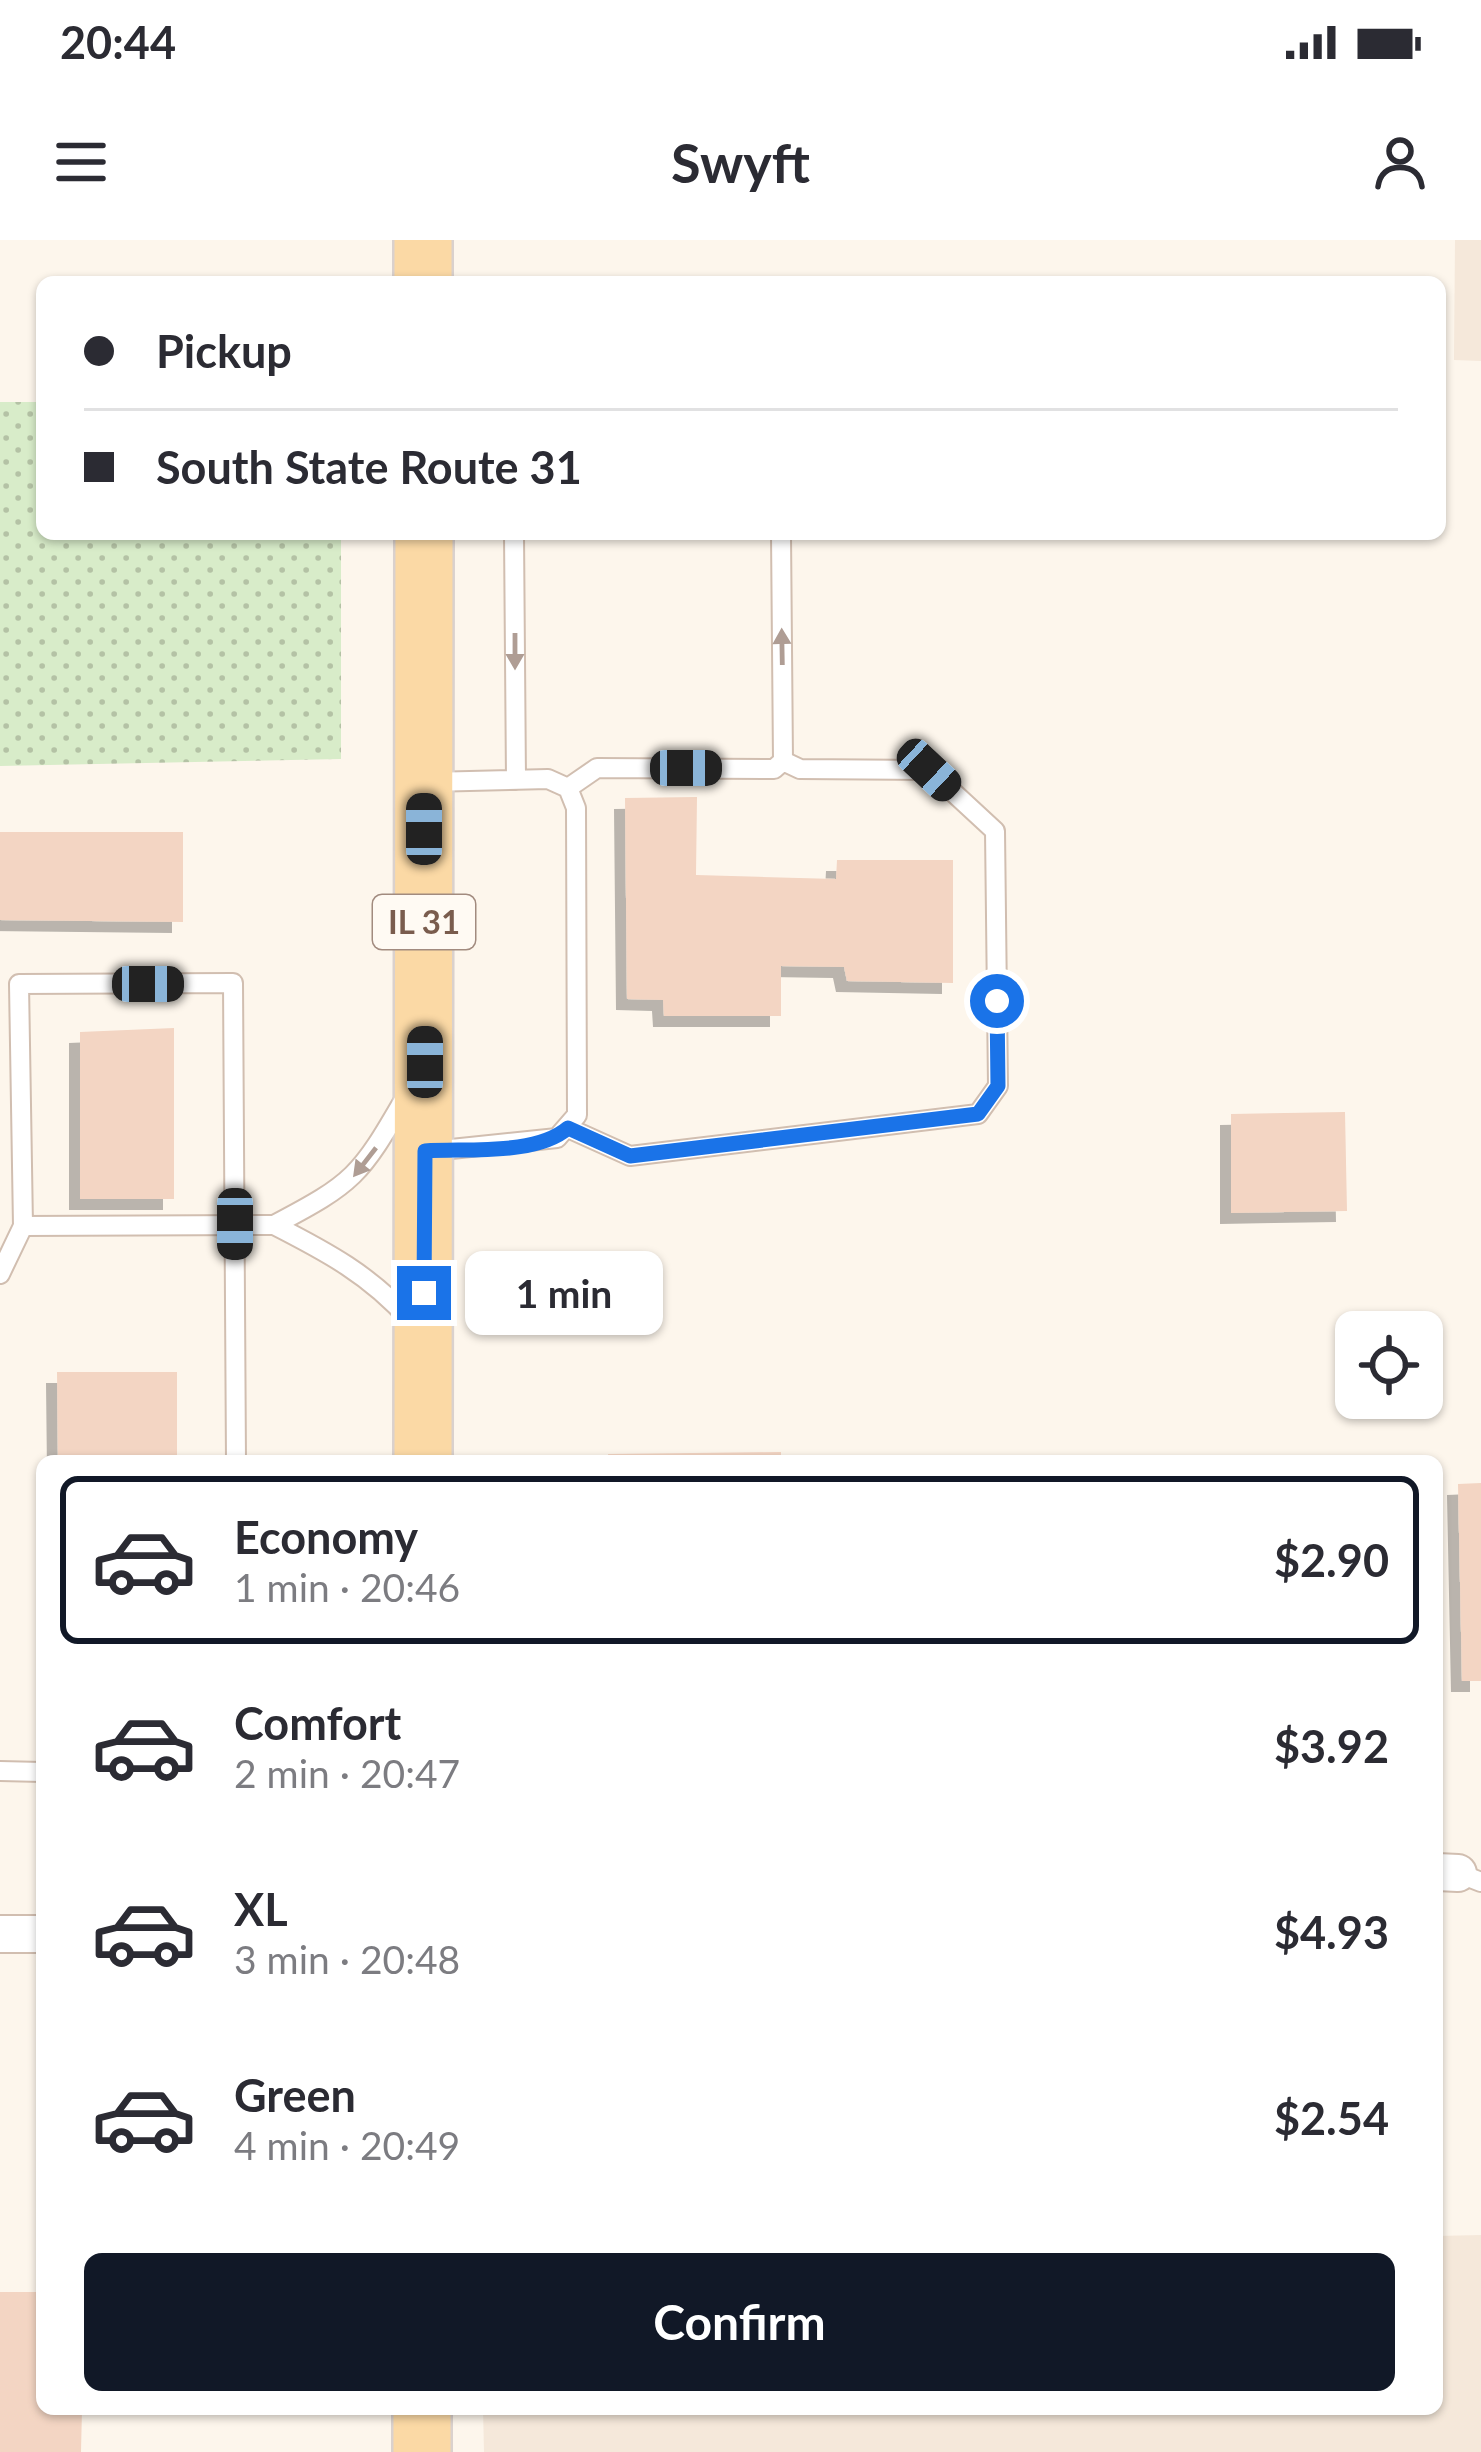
<!DOCTYPE html>
<meta charset="utf-8">
<style>
body{margin:0;font-family:Lato,sans-serif;background:#f2f2f3;color:#2b2b33;height:100vh;display:flex;flex-direction:column;font-size:45px;white-space:nowrap}
*{box-sizing:border-box;margin:0}
p{font-size:39px;color:#7c7c81}
.icon{flex:none;width:66px;height:66px;fill:none;stroke:currentColor;stroke-width:2;stroke-linecap:round;stroke-linejoin:round}
.map{position:relative;flex:1;overflow:hidden}
.sheet{position:absolute;left:36px;top:1215px;width:1407px;height:960px;display:flex;flex-direction:column;background:#fff;border-radius:18px;box-shadow:0 3px 9px #0004}
.sheet>*{flex:none}
.hud{position:absolute;left:36px;top:36px;width:1410px;height:264px;border-radius:18px;box-shadow:0 3px 9px #0004;display:grid;align-content:center;height:264px;padding:0 48px;background:#fff}
.tools{position:absolute;left:1335px;top:1071px;display:grid;gap:24px}
.tools a{display:grid;place-items:center;width:108px;height:108px;border-radius:18px;background:#fff;box-shadow:0 3px 9px #0004;font-size:60px}
.end{position:absolute;width:54px;height:54px;margin:-27px;border:15px solid #1a73e8;background:#fff;box-shadow:0 0 0 6px #fff}
.from{border-radius:50%}
.bubble{position:absolute;height:84px;border-radius:18px;background:#fff;box-shadow:0 3px 9px #0004;font-size:39px;font-weight:700;line-height:84px;text-align:center}
.car{position:absolute;width:36px;height:72px;margin:-36px -18px;border-radius:15px;box-shadow:0 0 9px 3px #0007;background:linear-gradient(#222 24%,#8ab4d8 0 40%,#222 0 76%,#8ab4d8 0 86%,#222 0)}
.hud b{display:flex;align-items:center;gap:42px;height:114px;font-size:45px}
.hud b+b{border-top:3px solid #e1e1e2}
.hud i{width:30px;height:30px;background:#2b2b33}
ul{padding:21px 0 0;list-style:none}
li{display:flex;align-items:center;gap:36px;height:168px;margin:0 24px 18px;padding:0 24px;border:6px solid transparent;border-radius:18px}
li div{flex:1}
li b{display:block;font-size:45px}
li em{font-style:normal;font-weight:700}
li.current{border-color:#111827}
li>.icon{width:108px;height:108px;stroke-width:1.5}
.action{display:flex;gap:24px;margin-top:auto;padding:24px 48px}
.action a{flex:1;height:138px;border-radius:18px;background:#111827;color:#fff;font-size:48px;font-weight:700;line-height:138px;text-align:center}
.status{display:flex;justify-content:space-between;align-items:center;height:84px;padding:0 60px;background:#fff;direction:ltr}
.status svg{height:33px;fill:currentColor}
header{display:flex;justify-content:space-between;align-items:center;height:156px;padding:0 48px;background:#fff;font-size:54px;font-weight:700}
.map>svg:first-child{display:block}
.residential{fill:#f5e8da}
.grass{fill:url(#grass-dots)}
.building{fill:#f3d5c3;filter:url(#shadow)}
.lines{fill:none;stroke-linecap:round;stroke-linejoin:round}
.lane-casing{stroke:#d1beb0;stroke-width:22}
.street-casing{stroke:#d1beb0;stroke-width:40}
.primary-casing{stroke:#dad1cd;stroke-width:62}
.lane{stroke:#fff;stroke-width:18}
.street{stroke:#fff;stroke-width:36}
.primary{stroke:#fbd9a5;stroke-width:57}
.oneway{fill:#af9d94}
.route{stroke:#1a73e8;stroke-width:15}
.labels{text-anchor:middle;stroke-width:10;stroke-linejoin:round;paint-order:stroke}
.shield{fill:#fffaf3;stroke:#a28b7f;stroke-width:3}
.shield-label{font-size:33px;font-weight:bold;fill:#7a5c4d}
</style>
<div class="status"><b>20:44</b><svg viewBox="0 0 49 12"><path d="M0 12V9h3v3zM5 12V6h3v6zM10 12V3h3v9zM15 12V0h3v12zM26 1h20v11H26zM47 4h2v5h-2z"/></svg></div>
<header><svg class="icon" aria-label="menu" viewBox="0 0 24 24"><path d="M4 6h16M4 12h16M4 18h16"/></svg>Swyft<svg class="icon" aria-label="person" viewBox="0 0 24 24"><circle cx="12" cy="8" r="4"/><path d="M4 21q1-7 8-7t8 7"/></svg></header>
<div class="map">
<svg width="1481" height="2212" viewBox="0 0 1481 2212">
<defs>
<pattern id="grass-dots" width="8" height="8" patternUnits="userSpaceOnUse" patternTransform="scale(3)"><rect width="8" height="8" fill="#d8ecc9"/><path d="M2 2h.1M6 6h.1" fill="none" stroke="#b4c2a5" stroke-width="1.8" stroke-linecap="round"/></pattern>
<filter id="shadow"><feDropShadow dx="-11" dy="11" stdDeviation="0" flood-color="#0004"/></filter>
</defs>
<rect width="100%" height="100%" fill="#fdf6ec"/>
<path class="residential" d="M1455,0H1481V121L1454,120Z
M1481,1995V2212H484L483,2169H1437V1996Z"/>
<path class="grass" d="M0,162H42V294H341V519L0,526Z"/>
<path class="building" d="M697,557L696,635L836,639L837,620H953V743L847,741L844,727L781,726V776H664L663,760L627,759L625,558Z
M0,592H183V682L0,680Z
M174,788V959H80V792Z
M1345,872L1347,971L1231,973V874Z
M57,1132H177V1221H58Z
M781,1212V1221H609L608,1214Z
M1481,1243V1441H1462L1458,1244Z
M0,2052H42V2169H82L81,2212H0Z"/>
<g class="lines">
<g class="lane-casing">
<path id="lane" d="M514,294L516,540
M781,294L783,521
M429,542L548,539L568,548L576,568L577,875L557,898L432,911
M568,548L597,528L774,529L783,521
M405,858C360,936 354,943 274,985C327,1012 370,1035 410,1080
M568,888L630,916L978,874L998,846L995,591L929,530L800,529L783,521
M0,1034L23,986
M236,1221L233,743L19,744L23,986L274,985
M0,1531L42,1532
M1458,1633L1481,1642"/>
</g>
<g class="street-casing">
<path id="street" d="M1437,1632L1458,1633
M0,1694H42"/>
</g>
<g class="primary-casing">
<path id="primary" d="M423,0V42
M423,1221L424,294
M422,2169V2212"/>
</g>
<use href="#lane" class="lane"/>
<use href="#street" class="street"/>
<use href="#primary" class="primary"/>
</g>
<defs><path id="oneway-solid" d="M-6-.8H1V-3.2L6.5 0L1 3.2V.8H-6Z" transform="scale(3)"/></defs>
<g class="oneway">
<use href="#oneway-solid" transform="translate(782 407) rotate(-91)"/>
<use href="#oneway-solid" transform="translate(515 411) rotate(90)"/>
<use href="#oneway-solid" transform="translate(365 922) rotate(128)"/>
</g>
<g class="lines">
<path class="route" d="M424,1053L425,911C467,908 535,916 568,888L630,916L978,874L998,846L997,761"/>
</g>
<g class="labels">
<rect class="shield" x="373" y="655" width="102" height="54" rx="9"/>
<g class="shield-label">
<text x="424" y="694">IL 31</text>
</g>
</g>
</svg>
<div class="tools">
<a><svg class="icon" aria-label="locate" viewBox="0 0 24 24"><circle cx="12" cy="12" r="6"/><path d="M12 2v4M12 18v4M2 12h4M18 12h4"/></svg></a>
</div>
<i class="end from" style="left:997px;top:761px"></i>
<i class="end" style="left:424px;top:1053px"></i>
<div class="bubble" style="left:465px;top:1011px;width:198px">1 min</div>
<i class="car" style="left:686px;top:528px;rotate:90deg"></i>
<i class="car" style="left:929px;top:530px;rotate:133deg"></i>
<i class="car" style="left:424px;top:589px;rotate:0deg"></i>
<i class="car" style="left:148px;top:744px;rotate:90deg"></i>
<i class="car" style="left:425px;top:822px;rotate:0deg"></i>
<i class="car" style="left:235px;top:984px;rotate:180deg"></i>
<div class="hud">
<b><i class="from"></i>Pickup</b>
<b><i></i>South State Route 31</b>
</div>
<section class="sheet">
<ul>
<li class="current"><svg class="icon" aria-label="car" viewBox="0 0 24 24"><path d="M5 17H2v-5l4-1 3-4h7l3 4 3 1v5h-3M9 17h6M6 11h13"/><circle cx="7" cy="17" r="2"/><circle cx="17" cy="17" r="2"/></svg><div><b>Economy</b><p>1 min · 20:46</p></div><em>$2.90</em></li>
<li><svg class="icon" aria-label="car" viewBox="0 0 24 24"><path d="M5 17H2v-5l4-1 3-4h7l3 4 3 1v5h-3M9 17h6M6 11h13"/><circle cx="7" cy="17" r="2"/><circle cx="17" cy="17" r="2"/></svg><div><b>Comfort</b><p>2 min · 20:47</p></div><em>$3.92</em></li>
<li><svg class="icon" aria-label="car" viewBox="0 0 24 24"><path d="M5 17H2v-5l4-1 3-4h7l3 4 3 1v5h-3M9 17h6M6 11h13"/><circle cx="7" cy="17" r="2"/><circle cx="17" cy="17" r="2"/></svg><div><b>XL</b><p>3 min · 20:48</p></div><em>$4.93</em></li>
<li><svg class="icon" aria-label="car" viewBox="0 0 24 24"><path d="M5 17H2v-5l4-1 3-4h7l3 4 3 1v5h-3M9 17h6M6 11h13"/><circle cx="7" cy="17" r="2"/><circle cx="17" cy="17" r="2"/></svg><div><b>Green</b><p>4 min · 20:49</p></div><em>$2.54</em></li>
</ul>
<div class="action"><a>Confirm</a></div>
</section>
</div>
